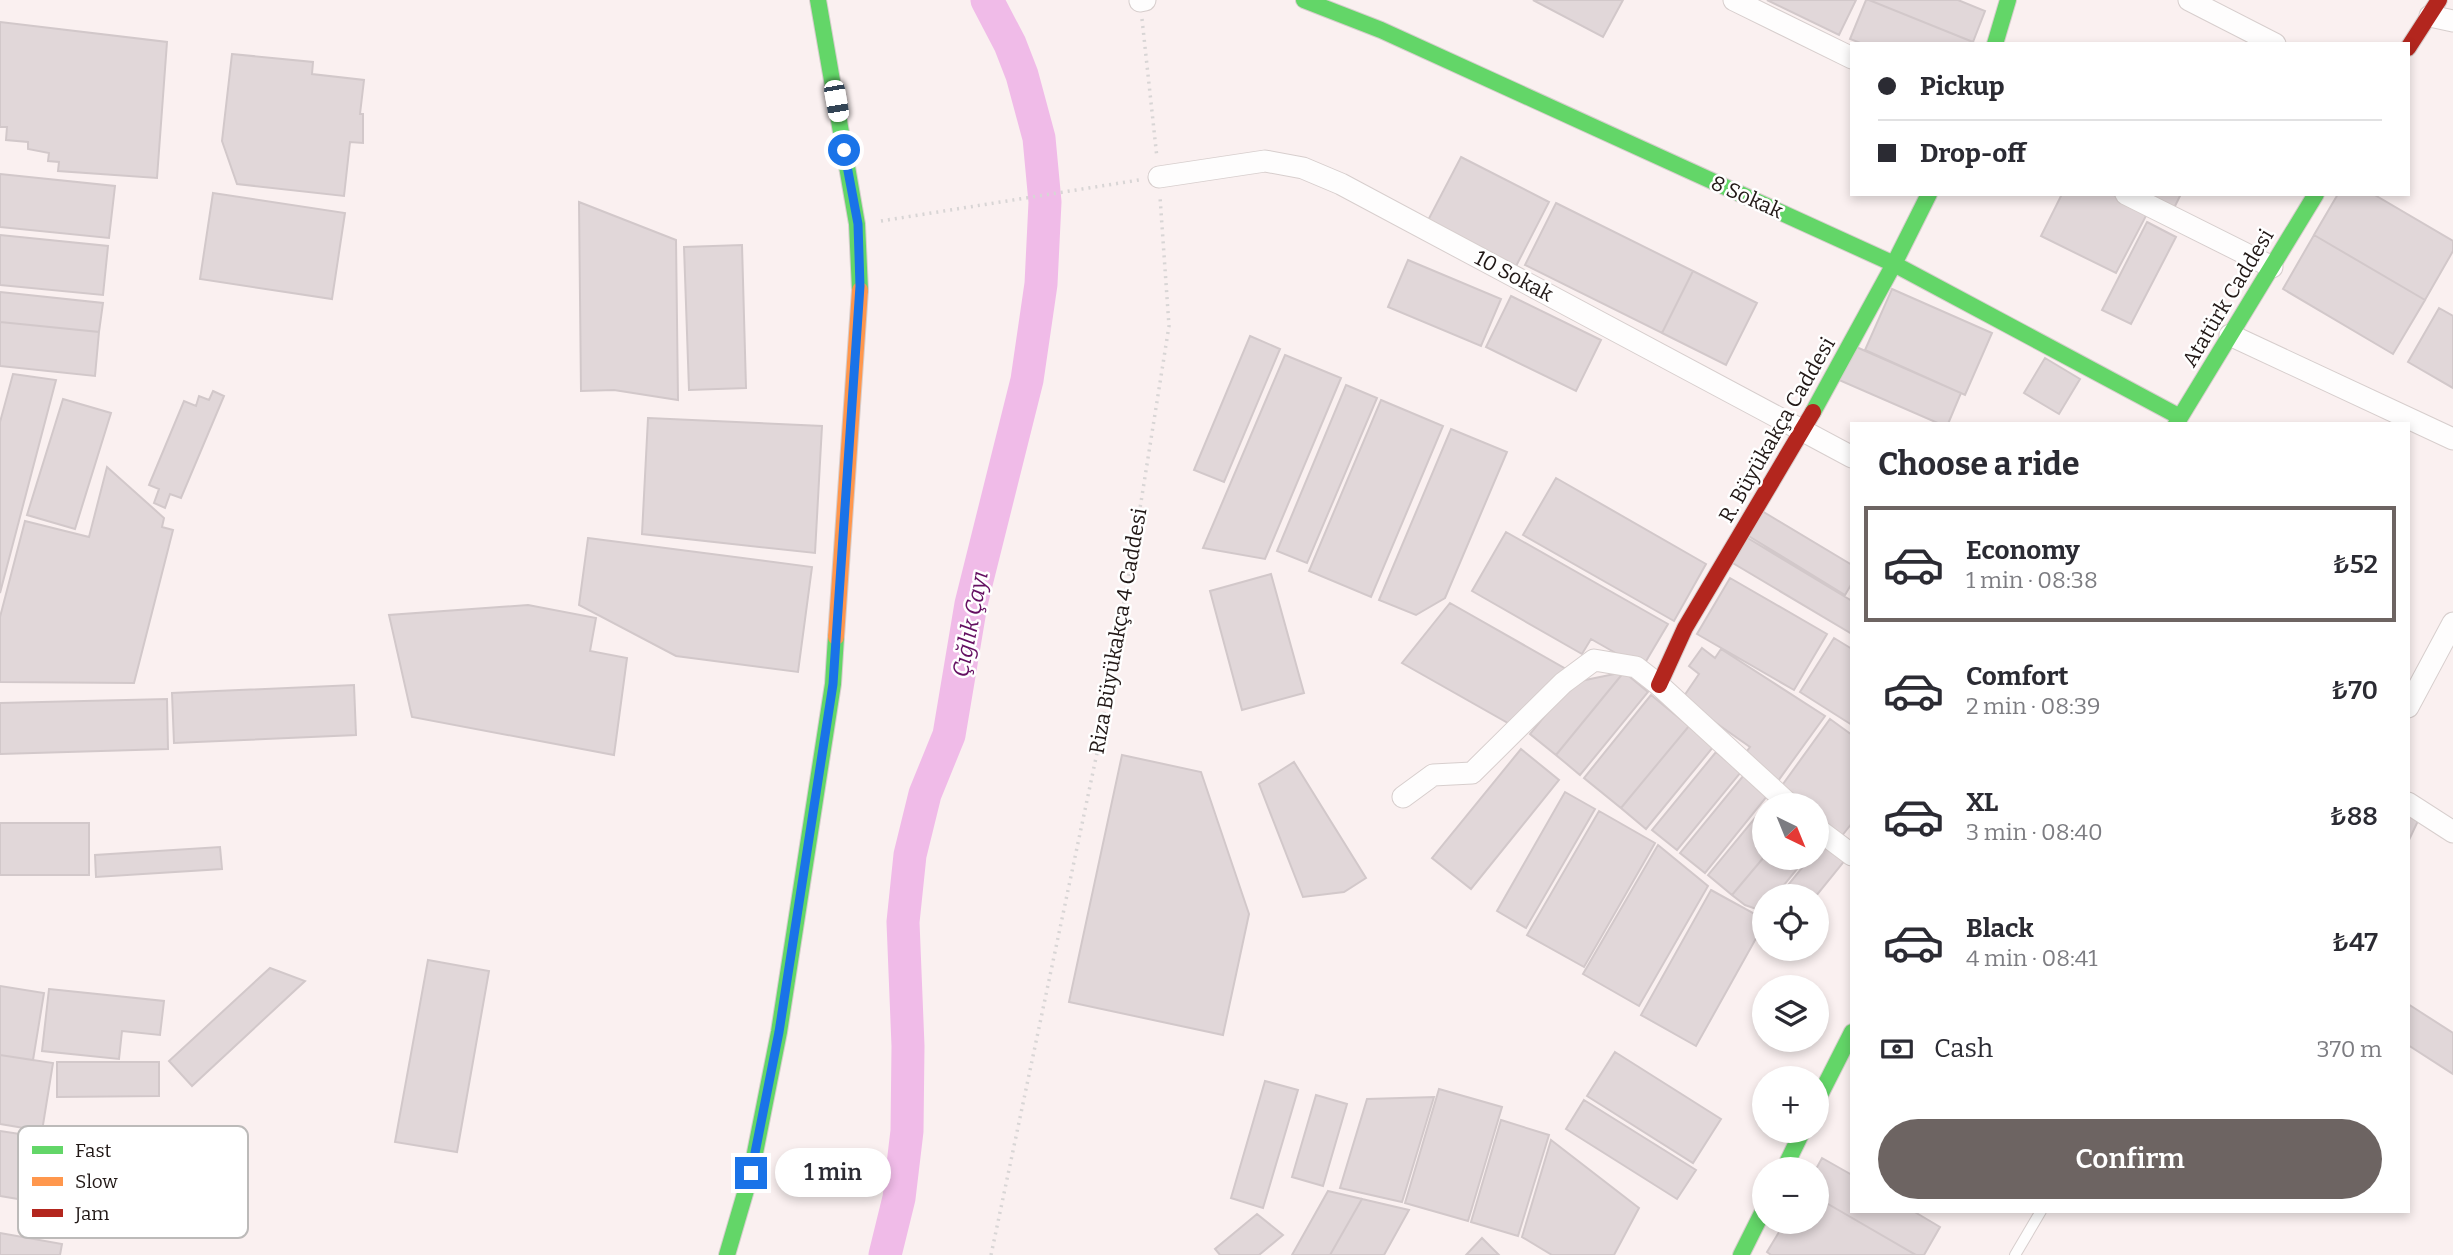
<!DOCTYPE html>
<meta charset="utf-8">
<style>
body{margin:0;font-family:Bitter,serif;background:#f2f2f3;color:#2b2b33;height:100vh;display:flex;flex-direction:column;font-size:26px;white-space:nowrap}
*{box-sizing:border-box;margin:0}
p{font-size:23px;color:#7c7c81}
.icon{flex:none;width:38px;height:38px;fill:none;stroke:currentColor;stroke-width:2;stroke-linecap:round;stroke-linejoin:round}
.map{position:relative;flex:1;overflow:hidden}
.side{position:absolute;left:1850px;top:422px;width:560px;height:791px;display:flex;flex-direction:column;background:#fff;border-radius:0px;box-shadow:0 4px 10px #0003}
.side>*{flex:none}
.banner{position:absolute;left:1850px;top:42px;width:560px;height:154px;border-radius:0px;box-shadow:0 4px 10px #0003;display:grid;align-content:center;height:154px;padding:0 28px;background:#fff}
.needle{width:46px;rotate:137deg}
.fabs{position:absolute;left:1752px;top:793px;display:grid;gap:14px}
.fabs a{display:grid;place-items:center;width:77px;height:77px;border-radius:50%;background:#fff;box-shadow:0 4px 10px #0003;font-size:35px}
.end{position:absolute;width:32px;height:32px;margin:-16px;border:9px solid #1a73e8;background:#fff;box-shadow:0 0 0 4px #fff}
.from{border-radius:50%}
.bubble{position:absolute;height:49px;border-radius:24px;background:#fff;box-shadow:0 4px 10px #0003;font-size:23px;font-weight:600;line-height:49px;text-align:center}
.car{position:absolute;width:21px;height:42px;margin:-21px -10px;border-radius:9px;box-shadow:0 0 5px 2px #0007;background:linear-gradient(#fff 24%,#345 0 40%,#fff 0 76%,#345 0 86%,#fff 0)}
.banner b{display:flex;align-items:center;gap:24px;height:66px;font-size:26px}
.banner b+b{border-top:2px solid #e1e1e2}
.banner i{width:18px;height:18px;background:#2b2b33}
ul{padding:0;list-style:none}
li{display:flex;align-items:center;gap:21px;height:116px;margin:0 14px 10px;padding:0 14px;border:4px solid transparent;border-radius:0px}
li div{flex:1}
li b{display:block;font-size:26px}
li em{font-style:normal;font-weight:600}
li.on{border-color:#6d6462}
li>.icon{width:63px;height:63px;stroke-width:1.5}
h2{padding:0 28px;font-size:32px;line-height:84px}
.pay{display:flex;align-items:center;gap:18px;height:77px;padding:0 28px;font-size:26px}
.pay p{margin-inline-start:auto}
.action{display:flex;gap:14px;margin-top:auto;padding:14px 28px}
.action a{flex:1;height:80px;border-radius:42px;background:#6d6462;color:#fff;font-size:28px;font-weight:600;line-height:80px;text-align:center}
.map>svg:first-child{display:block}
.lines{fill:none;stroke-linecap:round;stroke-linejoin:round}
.river{stroke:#f0bbe8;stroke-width:33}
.building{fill:#e1d7d9;stroke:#d2c8ca;stroke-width:2}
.lane-casing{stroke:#d7cecd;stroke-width:12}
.street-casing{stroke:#d7cecd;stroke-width:23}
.fast-casing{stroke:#d7cecd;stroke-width:18}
.slow-casing{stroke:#d7cecd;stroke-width:18}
.jam-casing{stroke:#d7cecd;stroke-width:18}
.path{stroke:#d8d5d5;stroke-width:3.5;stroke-dasharray:2 5;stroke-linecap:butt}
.lane{stroke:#fefdfd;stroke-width:10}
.street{stroke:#fefdfd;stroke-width:21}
.fast{stroke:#63d668;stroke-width:16}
.slow{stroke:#ff974d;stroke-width:16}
.jam{stroke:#b3261e;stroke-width:16}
.route{stroke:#1a73e8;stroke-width:9}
.labels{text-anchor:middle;stroke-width:5;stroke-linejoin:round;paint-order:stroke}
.street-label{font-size:21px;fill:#211816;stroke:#fff}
.water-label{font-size:23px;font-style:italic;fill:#640f61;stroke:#fff}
.key{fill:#fff;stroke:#bcbab9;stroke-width:2}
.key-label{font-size:19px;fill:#211816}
</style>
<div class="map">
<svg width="2453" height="1255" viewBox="0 0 2453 1255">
<rect width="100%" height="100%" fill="#faf0f0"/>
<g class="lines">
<path class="river" d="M885,1255L899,1198L907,1131L908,1046L903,922L910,855L925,794L949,735L971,604L1027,380L1041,284L1045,202L1039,138L1022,75L1010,44L987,0"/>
</g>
<path class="building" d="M1533,0H1623L1603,37Z
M1767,0H1856L1839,35Z
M1866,0H1869L1973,42L1972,44H1863L1850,39Z
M1869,0H1958L1985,11L1973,42Z
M0,22L167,42L157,178L58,171L59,162L48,161L49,153L28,149V142L6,140L7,127H0Z
M232,54L313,62L312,74L364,80L360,114H363V143L350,142L344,196L237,184L222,141Z
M1461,157L1549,202L1513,272L1425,226Z
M0,174L115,186L109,238L0,227Z
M213,193L345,213L332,299L200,279Z
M2062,194H2112L2148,212L2116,273L2041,236Z
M2150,194H2181L2174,208Z
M2338,194H2373L2453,241V251L2425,300L2314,235Z
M579,202L676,240L678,400L614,390L581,391Z
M1556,203L1693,271L1662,333L1525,265Z
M2147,222L2176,237L2131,324L2102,310Z
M0,235L108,246L103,295L0,285Z
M2314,235L2425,300L2393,354L2283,289Z
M742,245L746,388L689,390L684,247Z
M1408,260L1501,299L1481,346L1388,307Z
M1693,271L1757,303L1726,365L1662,333Z
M1892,289L1992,333L1965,395L1865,350Z
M0,292L103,303L99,332L0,322Z
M1511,296L1601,340L1576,391L1486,347Z
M2439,308L2453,316V388L2408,362Z
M0,322L99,332L95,376L0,366Z
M1250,336L1280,349L1224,482L1194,470Z
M1854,346L1961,393L1948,424H1940L1839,380Z
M1285,355L1341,378L1265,559L1203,548Z
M2045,358L2080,379L2059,414L2024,393Z
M13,374L56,380L0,593V422Z
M1346,385L1377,398L1307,563L1277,551Z
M213,391L224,396L181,498L170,494L165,508L154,503L159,489L149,485L184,401L196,406L199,396L209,400Z
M63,399L111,413L75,529L27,515Z
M1381,400L1443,426L1371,597L1309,571Z
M648,418L822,426L815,553L642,534Z
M1451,429L1507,452L1445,598L1416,615L1379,600Z
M107,467L164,518L162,527L173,530L134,683L0,682V617L25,521L89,537Z
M1556,478L1706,564L1674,621L1523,535Z
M1762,511L1852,565V583L1845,595L1747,535Z
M1506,532L1668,624L1642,668L1591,639L1582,654L1472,591Z
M1746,537L1852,601V634L1731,562Z
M588,538L812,567L798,672L676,656L579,605Z
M1271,574L1304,693L1242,710L1210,591Z
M1730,578L1827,634L1794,690L1697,634Z
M1450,603L1566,669L1515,727L1402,663Z
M528,605L596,618L590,651L627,658L614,755L412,717L389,615Z
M1834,638L1852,649V725L1800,692Z
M1702,648L1715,658L1721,649L1825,716L1778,781L1743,756L1750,747L1682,699L1699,674L1689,666Z
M1624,672L1556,755L1530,734L1571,683Z
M1624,672L1648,692L1580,775L1556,755Z
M354,685L356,735L174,743L172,693Z
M1651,695L1689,726L1621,808L1584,778Z
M167,699L168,749L0,754V703Z
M1830,719L1852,735V823L1841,837L1816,819V805H1798L1778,791Z
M1689,726L1714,746L1646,829L1621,808Z
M1521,749L1559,780L1471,889L1432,858Z
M1716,752L1741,772L1677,850L1652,830Z
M1122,755L1201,772L1249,914L1223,1035L1069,1002Z
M1294,762L1366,878L1344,892L1303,897L1259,784Z
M1744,775L1768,795L1705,873L1680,853Z
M1565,792L1595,809L1526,928L1497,911Z
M1764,807V857L1732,895L1708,875Z
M1599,811L1655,843L1584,967L1527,935Z
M2408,815L2418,821L2408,842Z
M0,823H89V875H0Z
M1824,841L1846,859L1816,896H1779L1810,858H1816V850Z
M1658,845L1708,886L1639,1006L1583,974Z
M220,847L222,869L96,877L95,855Z
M1764,857L1806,858L1775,896H1764L1762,911L1745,905L1732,895Z
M1711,890L1764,919V924L1696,1046L1641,1015Z
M428,960L489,971L457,1152L395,1142Z
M270,968L305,981L192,1086L169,1061Z
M0,986L44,993L33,1060L0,1055Z
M49,989L164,1001L160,1035L122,1031L119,1059L42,1051Z
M2408,1004L2453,1033V1074L2408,1045Z
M1615,1052L1721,1119L1693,1163L1587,1096Z
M0,1055L53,1063L42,1131L0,1124Z
M57,1062H159V1096L57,1097Z
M1265,1081L1298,1090L1263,1208L1231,1198Z
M1439,1089L1502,1107L1468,1221L1405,1203Z
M1316,1095L1347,1104L1323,1186L1292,1177Z
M1434,1097L1402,1202L1340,1188L1367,1099Z
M1584,1100L1696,1170L1677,1199L1566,1129Z
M1501,1120L1549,1135L1518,1236L1471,1222Z
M0,1131L40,1137L30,1201L0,1196Z
M1551,1140L1639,1208L1614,1255H1552L1522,1237Z
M1822,1158L1852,1175V1211H1913L1940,1227L1924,1255H1916L1816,1197V1169Z
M1328,1191L1362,1199L1330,1255H1292Z
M1816,1197L1916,1255H1771L1767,1252L1785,1222H1816Z
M1362,1199L1409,1210L1384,1255H1330Z
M1257,1214L1283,1235L1259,1255H1220L1215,1249Z
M0,1233L62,1244L60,1255H0Z
M1482,1238L1499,1255H1466Z"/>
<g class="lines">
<g class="lane-casing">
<path id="lane" d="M2015,1255L2041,1211"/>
</g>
<g class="street-casing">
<path id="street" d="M1734,0L1852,58
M2189,0L2275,44
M1140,1L1145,0
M2430,16L2453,21
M1159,177L1265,161L1303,168L1341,184L1852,457
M2126,194L2272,267
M2230,335L2453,439
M2408,707L2453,623
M1403,797L1433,775L1472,773L1563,683L1594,660L1636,667L1659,685L1790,805
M2408,803L2453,832
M1816,828L1852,855"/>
</g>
<g class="fast-casing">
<path id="fast" d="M818,0L857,224L860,290
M1304,0L1381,30L1894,264L2180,417
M1995,44L2008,0
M1813,412L1894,264L1929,194
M2176,424L2316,194
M1816,1103L1852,1032
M1784,1169L1803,1130
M727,1255L751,1173L779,1032L833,684L836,637
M1741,1255L1764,1209"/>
</g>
<g class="slow-casing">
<path id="slow" d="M836,637L860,290"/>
</g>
<g class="jam-casing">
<path id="jam" d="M2408,48L2439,0
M1659,685L1685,628L1813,412"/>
</g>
<path class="path" d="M1142,19L1157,158
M881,221L1139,180
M991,1255L1097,753L1134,546L1169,326L1160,197"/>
<use href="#lane" class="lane"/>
<use href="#street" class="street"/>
<use href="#fast" class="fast"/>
<use href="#slow" class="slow"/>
<use href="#jam" class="jam"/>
</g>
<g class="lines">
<path class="route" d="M751,1173L779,1032L833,684L860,286L858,224L844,150"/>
</g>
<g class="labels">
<g class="street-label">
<text transform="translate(1747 197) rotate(24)" y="7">8 Sokak</text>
<text transform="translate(1514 276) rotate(28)" y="7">10 Sokak</text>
<text transform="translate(2228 298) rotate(-59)" y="7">Atatürk Caddesi</text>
<text transform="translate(1777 430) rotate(-60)" y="7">R. Büyükakça Caddesi</text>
<text transform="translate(1118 631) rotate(-80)" y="7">Riza Büyükakça 4 Caddesi</text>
</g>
<g class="water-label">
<text transform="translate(970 624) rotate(-79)" y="8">Çığlık Çayı</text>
</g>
</g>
<rect x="18" y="1126" width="230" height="112" rx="10" class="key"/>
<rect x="32" y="1146" width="31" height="8" fill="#63d668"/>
<rect x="32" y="1177" width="31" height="9" fill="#ff974d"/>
<rect x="32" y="1209" width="31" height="8" fill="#b3261e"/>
<g class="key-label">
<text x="75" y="1157">Fast</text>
<text x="75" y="1188">Slow</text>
<text x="75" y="1220">Jam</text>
</g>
</svg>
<div class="fabs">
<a><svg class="needle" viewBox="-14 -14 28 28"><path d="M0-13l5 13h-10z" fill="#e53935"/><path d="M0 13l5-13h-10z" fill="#7c7c81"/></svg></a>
<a><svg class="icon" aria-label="locate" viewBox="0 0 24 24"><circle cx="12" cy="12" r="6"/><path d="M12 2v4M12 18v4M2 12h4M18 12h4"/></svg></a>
<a><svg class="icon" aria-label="layers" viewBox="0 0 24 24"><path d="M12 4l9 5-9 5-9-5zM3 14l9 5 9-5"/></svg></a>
<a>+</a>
<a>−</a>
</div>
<i class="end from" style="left:844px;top:150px"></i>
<i class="end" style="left:751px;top:1173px"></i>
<div class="bubble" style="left:775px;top:1148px;width:116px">1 min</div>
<i class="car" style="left:836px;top:101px;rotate:170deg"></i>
<div class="banner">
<b><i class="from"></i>Pickup</b>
<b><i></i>Drop-off</b>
</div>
<section class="side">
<h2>Choose a ride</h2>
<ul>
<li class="on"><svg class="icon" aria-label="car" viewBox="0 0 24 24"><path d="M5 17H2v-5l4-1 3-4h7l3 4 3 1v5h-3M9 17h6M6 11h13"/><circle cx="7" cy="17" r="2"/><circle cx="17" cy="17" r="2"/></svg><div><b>Economy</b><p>1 min · 08:38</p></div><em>₺52</em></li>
<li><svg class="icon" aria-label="car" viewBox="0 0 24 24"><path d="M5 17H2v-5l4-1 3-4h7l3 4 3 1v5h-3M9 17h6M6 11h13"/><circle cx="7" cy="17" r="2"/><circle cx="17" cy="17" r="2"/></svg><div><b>Comfort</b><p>2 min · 08:39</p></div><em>₺70</em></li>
<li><svg class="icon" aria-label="car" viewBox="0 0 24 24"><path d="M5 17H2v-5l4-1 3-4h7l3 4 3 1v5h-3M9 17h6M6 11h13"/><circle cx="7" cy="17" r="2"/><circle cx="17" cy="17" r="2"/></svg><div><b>XL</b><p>3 min · 08:40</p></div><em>₺88</em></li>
<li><svg class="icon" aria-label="car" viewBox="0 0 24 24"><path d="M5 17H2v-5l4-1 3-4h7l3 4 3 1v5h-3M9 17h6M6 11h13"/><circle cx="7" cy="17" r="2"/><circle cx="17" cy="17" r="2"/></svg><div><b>Black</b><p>4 min · 08:41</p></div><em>₺47</em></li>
</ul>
<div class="pay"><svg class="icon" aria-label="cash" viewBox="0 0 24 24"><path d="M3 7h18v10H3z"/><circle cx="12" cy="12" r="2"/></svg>Cash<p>370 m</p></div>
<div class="action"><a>Confirm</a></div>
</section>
</div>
